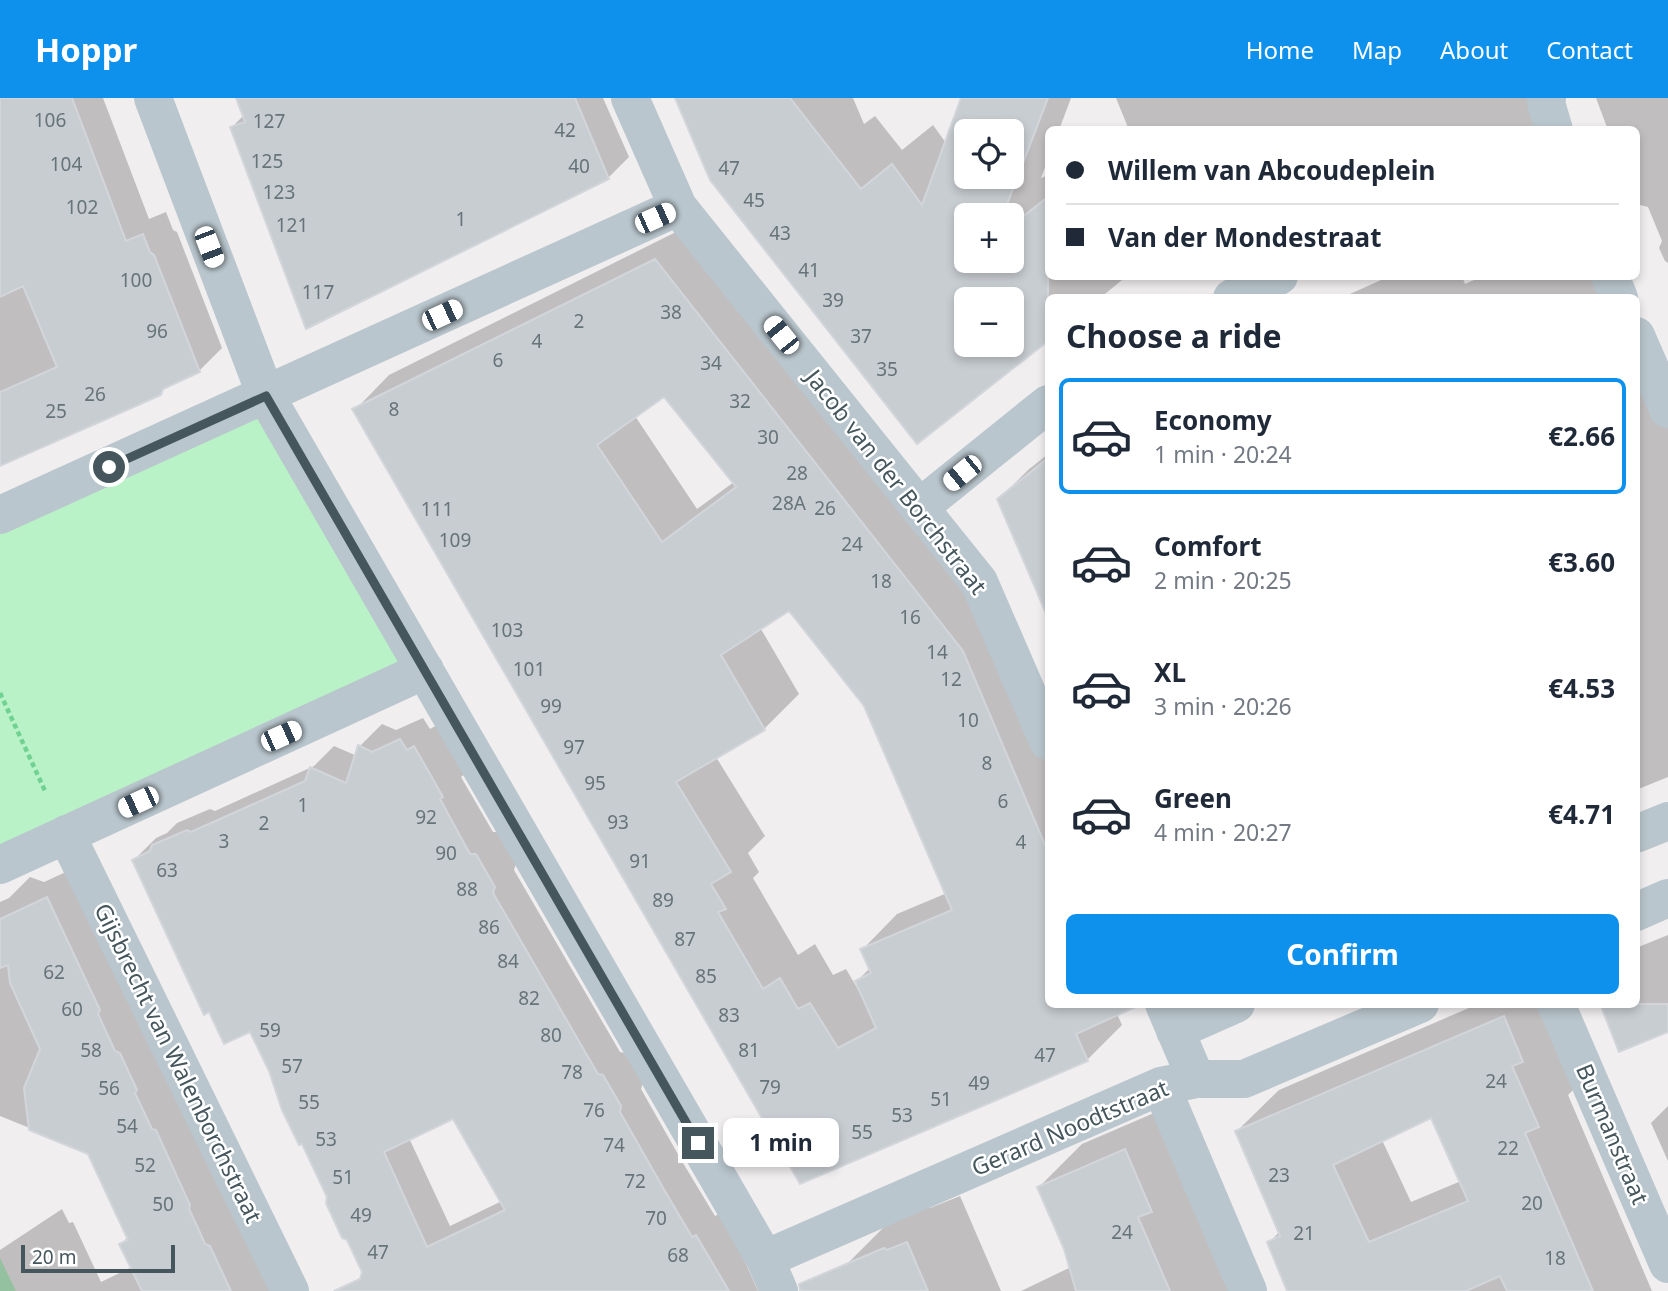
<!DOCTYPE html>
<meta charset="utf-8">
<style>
body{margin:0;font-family:"Noto Sans",sans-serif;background:#f6f6f7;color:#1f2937;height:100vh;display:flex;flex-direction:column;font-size:26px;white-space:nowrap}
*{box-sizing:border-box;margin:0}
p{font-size:23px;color:#747a83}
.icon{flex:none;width:38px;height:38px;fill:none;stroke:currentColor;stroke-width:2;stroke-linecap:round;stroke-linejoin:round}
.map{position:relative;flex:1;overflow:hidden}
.side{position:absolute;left:1045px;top:196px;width:595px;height:714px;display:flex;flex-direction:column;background:#fff;border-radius:10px;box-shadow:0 4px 10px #0003}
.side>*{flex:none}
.top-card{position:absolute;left:1045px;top:28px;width:595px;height:154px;border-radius:10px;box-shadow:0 4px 10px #0003;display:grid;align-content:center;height:154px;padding:0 21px;background:#fff}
.fabs{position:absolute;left:954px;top:21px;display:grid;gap:14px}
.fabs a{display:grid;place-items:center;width:70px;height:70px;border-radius:10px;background:#fff;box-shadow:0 4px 10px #0003;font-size:35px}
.scale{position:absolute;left:21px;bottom:18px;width:154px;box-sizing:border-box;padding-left:7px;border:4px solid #45565d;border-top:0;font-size:19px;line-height:24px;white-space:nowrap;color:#45565d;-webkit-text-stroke:5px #fff;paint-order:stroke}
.end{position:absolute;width:32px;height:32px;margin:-16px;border:9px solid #45565d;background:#fff;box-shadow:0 0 0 4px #fff}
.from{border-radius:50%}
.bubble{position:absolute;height:49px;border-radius:10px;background:#fff;box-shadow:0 4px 10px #0003;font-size:23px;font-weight:700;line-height:49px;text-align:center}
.car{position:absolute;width:21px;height:42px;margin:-21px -10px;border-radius:9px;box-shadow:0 0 5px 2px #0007;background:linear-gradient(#fff 24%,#345 0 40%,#fff 0 76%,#345 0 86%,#fff 0)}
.top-card b{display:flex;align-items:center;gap:24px;height:66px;font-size:26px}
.top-card b+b{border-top:2px solid #e0e1e3}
.top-card i{width:18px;height:18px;background:#1f2937}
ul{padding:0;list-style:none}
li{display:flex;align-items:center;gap:21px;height:116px;margin:0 14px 10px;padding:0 7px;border:4px solid transparent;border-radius:10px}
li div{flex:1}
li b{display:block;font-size:26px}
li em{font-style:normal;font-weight:700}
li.on{border-color:#0e91ec}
li>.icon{width:63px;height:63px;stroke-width:1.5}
h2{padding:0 21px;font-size:32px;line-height:84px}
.primary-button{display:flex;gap:14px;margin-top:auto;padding:14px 21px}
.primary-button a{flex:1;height:80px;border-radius:10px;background:#0e91ec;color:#fff;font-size:28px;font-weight:700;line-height:80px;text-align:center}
header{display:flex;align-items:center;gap:42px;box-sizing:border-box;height:98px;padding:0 35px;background:#0e91ec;color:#fff}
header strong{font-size:33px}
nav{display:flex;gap:38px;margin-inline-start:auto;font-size:24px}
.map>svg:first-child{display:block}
.green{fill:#baf2c7}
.shadow{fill:#0003;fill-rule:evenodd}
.building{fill:#c8cdd2;stroke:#d2d6db;stroke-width:2;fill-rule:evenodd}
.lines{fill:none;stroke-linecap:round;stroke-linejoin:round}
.path{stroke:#70d292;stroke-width:4.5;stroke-dasharray:5 3.5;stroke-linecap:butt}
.minor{stroke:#b9c6cd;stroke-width:38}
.route{stroke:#45565d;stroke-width:9}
.labels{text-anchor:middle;stroke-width:5;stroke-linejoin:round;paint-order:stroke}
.number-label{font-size:19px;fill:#66747a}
.street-label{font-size:23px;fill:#45565d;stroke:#fff}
</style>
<header>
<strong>Hoppr</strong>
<nav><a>Home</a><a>Map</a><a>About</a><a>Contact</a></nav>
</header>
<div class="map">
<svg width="1668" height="1193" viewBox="0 0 1668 1193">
<rect width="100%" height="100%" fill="#f1eeef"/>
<path class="green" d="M266,298L425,572L0,767V417Z
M0,1160L16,1193H0Z"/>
<path class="shadow" d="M0,0H103L149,121L166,114L173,132L177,134L222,250L199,273L169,286L160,295L0,366Z
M238,0H603L629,59L608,80L232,29L244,17Z
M676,0H853L864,26L875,18L902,52L933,27L946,45L963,0H1071L1059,32H1048V61L1041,80L1048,77V178H1127L1100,200H1048V241L918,344ZM966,33H1012V79H966ZM966,117H1012V163H966ZM966,201H1012V247H966Z
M1116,0H1550L1561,32H1129Z
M1596,0H1668V165L1665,163L1659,150L1662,143L1648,109L1640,107L1636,97V32H1608Z
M690,127L995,514L1048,639V906L1117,916L1122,927L1087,962L800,1084L355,312L389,277ZM665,296L734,384L697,411L635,318ZM789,511L866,607L947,795L897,816L863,851L870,870L857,883L861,892L859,893L846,871L833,877L815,846L798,857L753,780L759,774L748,755L765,738L716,659L764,631L799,596L761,531Z
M1390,178H1462L1465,186L1483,178H1491L1493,182L1501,178H1611L1620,200H1341Z
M1636,238L1668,312V679L1636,692Z
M1048,356V516L999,401L1028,372Z
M423,620L430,631L437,627L465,676L461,679L493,734H499L516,766L514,772L620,954L625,955L643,985L641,991L683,1065L715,1118L719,1116L740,1152L758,1193H369L364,1174L303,1043L284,1012L275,992L277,986L251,932L134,762L156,740L167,735L177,725L210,711L215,713L314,668L334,648L357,658L360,648L382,626L396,632ZM454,1018L502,1103L450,1128L409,1040Z
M81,767L280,1193H0V1152L62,1111L69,1125L73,1124L101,1184L132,1169L121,1146L128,1139L89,1054L0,1018V804L9,800L30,779L44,784Z
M1668,837V932L1636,906V850Z
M1478,906H1558L1580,985L1568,997L1652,1193H1289L1269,1145L1280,1133L1237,1033L1279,992ZM1432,1018L1461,1083L1411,1104L1382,1042Z
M1668,1008V1063L1651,1025Z
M1168,1009L1231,1193H1021L1071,1169L1065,1151L1039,1089L1082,1046Z
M960,1098L1001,1193H858L845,1168L888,1125L928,1108L930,1110Z"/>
<path class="building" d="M0,0H72L126,143L143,136L150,154L154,157L200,274L163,291L161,297L0,368V294L57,269L23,188L0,199Z
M236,0H575L609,81L306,231L230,29L245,24Z
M675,0H790L861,91L892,66L922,107L961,0H1048L1003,117H966V163H1012V127L1048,99V243L917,346L710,82ZM966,33H1012V79H966ZM966,201H1012V247H966Z
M655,161L963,553L1048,754V906H1142L1076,936L1088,963L800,1086L352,311ZM664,299L736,389L662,444L597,347ZM789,513L864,608L952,812L860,851L871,875L855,883L876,930L838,950L810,905L798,911L780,880L763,891L718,814L726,811L711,786L731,774L676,684L765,632L721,557Z
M1048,360V520L997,401Z
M400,641L407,652L414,648L443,699L440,701L470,756H476L495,789L493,795L598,976L603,977L621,1008L620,1014L662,1088L692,1139L696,1137L729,1193H334L360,1181L362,1174L347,1142L342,1140L326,1105L327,1099L320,1084L302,1046L299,1047L282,1012L269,973L250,934L224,946L209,914L204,917L132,762L150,753L152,747L187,732L191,734L305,683L310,669L346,685L358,647L372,654ZM453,1021L505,1112L427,1149L384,1054Z
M47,799L100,912L98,916L115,953L120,955L137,992L135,995L152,1031L156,1032L190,1107L189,1111L197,1128L205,1146L210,1148L231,1193H142L119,1146L128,1142L88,1056L29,1032L24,990L40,951L10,885L8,867L0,870V821Z
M1600,906H1668V934L1619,954Z
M1504,918L1523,964L1512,968L1539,1029L1525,1035L1593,1193H1507L1500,1178L1466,1193H1287L1267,1144L1280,1138L1235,1033ZM1431,1020L1468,1103L1369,1144L1333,1067Z
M1125,1051L1152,1114L1138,1119L1170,1193H1076L1064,1151L1037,1089Z
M907,1144L928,1193H800L799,1186L884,1150L887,1152Z"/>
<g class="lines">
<path class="path" d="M0,595L46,695"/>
<path class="minor" d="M153,0L266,298L765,1161L779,1193
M630,0L678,109L979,484L1048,643
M1547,0L1546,5L1554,32
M1610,178L1619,200
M1232,200L1279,178
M1636,238L1668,311
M920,409L1048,306
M0,417L678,109
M66,736L290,1193
M1636,736L1668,723
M0,767L425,572
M1636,814L1668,800
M1164,906L1196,981
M1556,906L1668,1166
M1175,933L1236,906
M1161,988L1248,1193
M765,1161L1161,988L1196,981H1244L1420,906"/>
</g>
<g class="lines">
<path class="route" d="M109,369L266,298L698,1045"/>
</g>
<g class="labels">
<g class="number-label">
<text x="50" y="29">106</text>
<text x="269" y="30">127</text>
<text x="565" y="39">42</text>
<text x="267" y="70">125</text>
<text x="66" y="73">104</text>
<text x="579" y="75">40</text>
<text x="729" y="77">47</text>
<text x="279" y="101">123</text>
<text x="754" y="109">45</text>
<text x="82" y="116">102</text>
<text x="461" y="128">1</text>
<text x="292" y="134">121</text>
<text x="780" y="142">43</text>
<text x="809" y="179">41</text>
<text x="136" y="189">100</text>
<text x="318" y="201">117</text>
<text x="833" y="209">39</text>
<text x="671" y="221">38</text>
<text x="579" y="230">2</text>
<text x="157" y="240">96</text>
<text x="861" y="245">37</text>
<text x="537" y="250">4</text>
<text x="498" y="269">6</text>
<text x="711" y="272">34</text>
<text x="887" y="278">35</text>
<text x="95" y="303">26</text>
<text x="740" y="310">32</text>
<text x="394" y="318">8</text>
<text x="56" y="320">25</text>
<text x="768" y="346">30</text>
<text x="797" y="382">28</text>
<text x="789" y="412">28A</text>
<text x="825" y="417">26</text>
<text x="437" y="418">111</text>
<text x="455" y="449">109</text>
<text x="852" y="453">24</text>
<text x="881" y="490">18</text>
<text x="910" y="526">16</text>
<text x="507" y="539">103</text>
<text x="937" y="561">14</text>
<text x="529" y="578">101</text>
<text x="951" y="588">12</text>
<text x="551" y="615">99</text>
<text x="968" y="629">10</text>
<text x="574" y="656">97</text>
<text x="987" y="672">8</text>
<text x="595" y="692">95</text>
<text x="1003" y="710">6</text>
<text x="303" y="714">1</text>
<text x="426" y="726">92</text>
<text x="618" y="731">93</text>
<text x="264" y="732">2</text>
<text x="224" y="750">3</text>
<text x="1021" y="751">4</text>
<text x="446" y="762">90</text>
<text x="640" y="770">91</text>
<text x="167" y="779">63</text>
<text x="467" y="798">88</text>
<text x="663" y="809">89</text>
<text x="489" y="836">86</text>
<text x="685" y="848">87</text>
<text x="508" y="870">84</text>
<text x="54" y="881">62</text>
<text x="706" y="885">85</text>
<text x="529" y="907">82</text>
<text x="72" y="918">60</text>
<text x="729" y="924">83</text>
<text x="270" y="939">59</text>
<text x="551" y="944">80</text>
<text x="91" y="959">58</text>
<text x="749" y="959">81</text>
<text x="1045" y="964">47</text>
<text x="292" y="975">57</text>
<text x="572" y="981">78</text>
<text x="1496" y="990">24</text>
<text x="979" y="992">49</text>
<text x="770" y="996">79</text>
<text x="109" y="997">56</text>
<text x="941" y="1008">51</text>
<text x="309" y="1011">55</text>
<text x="594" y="1019">76</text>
<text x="902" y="1024">53</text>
<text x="127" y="1035">54</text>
<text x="862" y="1041">55</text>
<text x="326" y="1048">53</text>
<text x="614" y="1054">74</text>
<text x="1508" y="1057">22</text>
<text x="145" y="1074">52</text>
<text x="1279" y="1084">23</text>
<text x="343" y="1086">51</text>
<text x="635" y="1090">72</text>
<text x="1532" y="1112">20</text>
<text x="163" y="1113">50</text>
<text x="361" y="1124">49</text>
<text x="656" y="1127">70</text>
<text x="1122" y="1141">24</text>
<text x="1304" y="1142">21</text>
<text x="378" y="1161">47</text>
<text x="678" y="1164">68</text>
<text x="1555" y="1167">18</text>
</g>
<g class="street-label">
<text transform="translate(896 384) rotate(52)" y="8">Jacob van der Borchstraat</text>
<text transform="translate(178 965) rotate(64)" y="8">Gijsbrecht van Walenborchstraat</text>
<text transform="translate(1070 1030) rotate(-23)" y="8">Gerard Noodtstraat</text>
<text transform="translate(1612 1036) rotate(67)" y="8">Burmanstraat</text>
</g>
</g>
</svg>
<div class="fabs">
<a><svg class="icon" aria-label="locate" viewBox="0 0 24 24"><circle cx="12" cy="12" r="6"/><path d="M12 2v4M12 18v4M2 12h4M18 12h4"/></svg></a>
<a>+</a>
<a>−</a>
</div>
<div class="scale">20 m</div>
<i class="end from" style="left:109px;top:369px"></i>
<i class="end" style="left:698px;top:1045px"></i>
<div class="bubble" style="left:723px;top:1020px;width:116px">1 min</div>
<i class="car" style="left:655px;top:120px;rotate:66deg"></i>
<i class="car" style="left:209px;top:149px;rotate:159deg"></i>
<i class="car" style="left:442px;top:217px;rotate:65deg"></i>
<i class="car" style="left:781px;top:237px;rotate:321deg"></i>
<i class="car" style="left:962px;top:375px;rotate:231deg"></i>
<i class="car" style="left:281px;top:638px;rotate:66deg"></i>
<i class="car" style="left:138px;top:704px;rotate:245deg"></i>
<div class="top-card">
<b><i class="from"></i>Willem van Abcoudeplein</b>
<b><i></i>Van der Mondestraat</b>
</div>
<section class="side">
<h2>Choose a ride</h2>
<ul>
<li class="on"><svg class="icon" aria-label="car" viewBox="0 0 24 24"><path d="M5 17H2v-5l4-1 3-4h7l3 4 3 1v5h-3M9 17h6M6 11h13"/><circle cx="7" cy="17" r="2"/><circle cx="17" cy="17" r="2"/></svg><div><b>Economy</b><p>1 min · 20:24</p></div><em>€2.66</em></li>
<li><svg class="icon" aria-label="car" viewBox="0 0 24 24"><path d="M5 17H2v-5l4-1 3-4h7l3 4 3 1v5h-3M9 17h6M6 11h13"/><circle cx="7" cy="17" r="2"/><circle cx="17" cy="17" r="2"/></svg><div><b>Comfort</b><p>2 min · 20:25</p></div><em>€3.60</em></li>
<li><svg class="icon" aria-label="car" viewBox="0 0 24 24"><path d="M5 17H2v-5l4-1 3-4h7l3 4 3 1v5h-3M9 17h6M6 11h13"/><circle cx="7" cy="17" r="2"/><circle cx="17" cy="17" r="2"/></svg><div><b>XL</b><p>3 min · 20:26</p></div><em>€4.53</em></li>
<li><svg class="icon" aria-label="car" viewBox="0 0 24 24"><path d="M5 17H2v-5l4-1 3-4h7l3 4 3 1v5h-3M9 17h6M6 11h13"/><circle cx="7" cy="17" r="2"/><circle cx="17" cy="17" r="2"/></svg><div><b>Green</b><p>4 min · 20:27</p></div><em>€4.71</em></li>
</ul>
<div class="primary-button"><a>Confirm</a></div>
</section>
</div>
